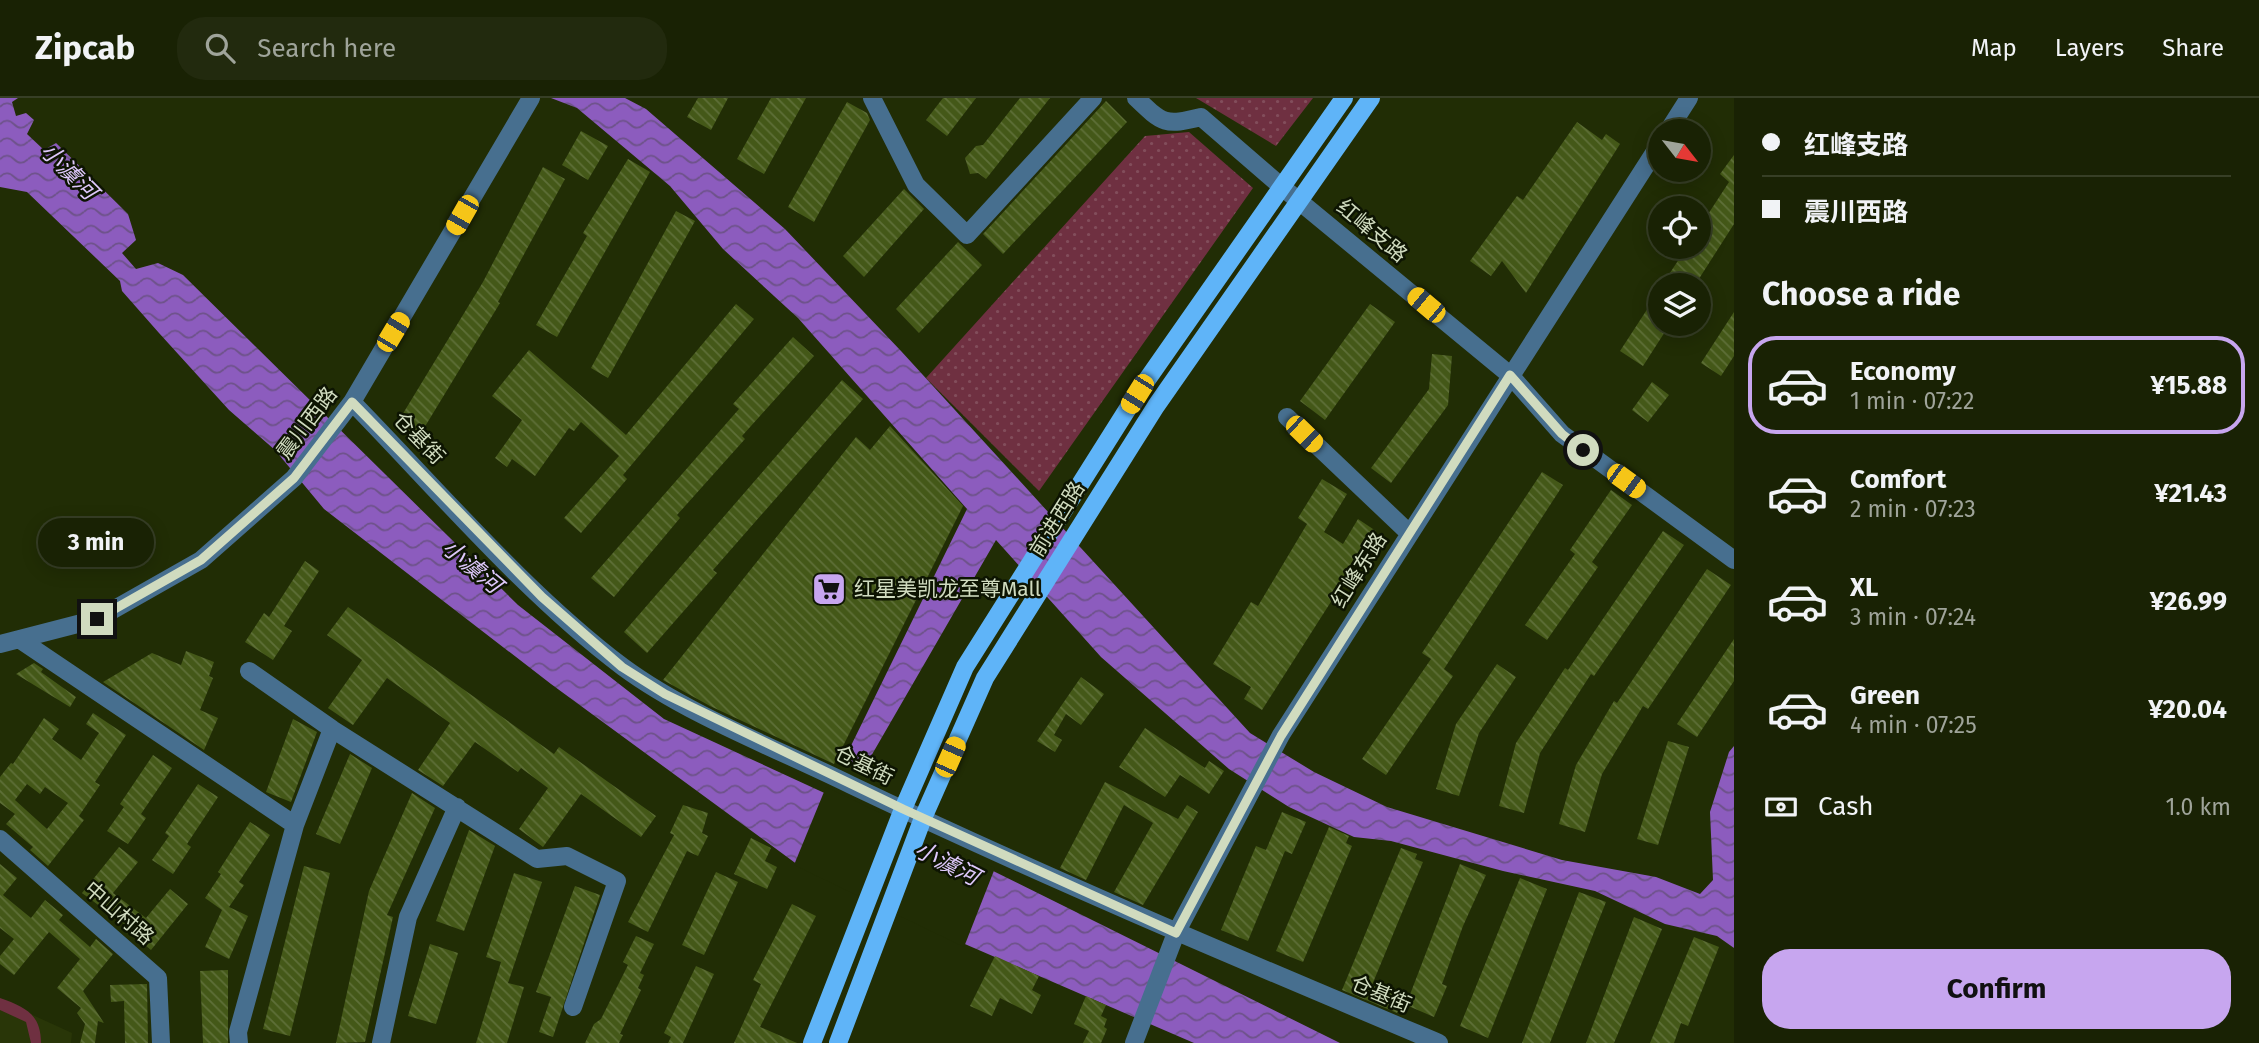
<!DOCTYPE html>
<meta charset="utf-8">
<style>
body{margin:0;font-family:"Fira Sans","Noto Sans SC",sans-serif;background:#222a0e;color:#f1f3f6;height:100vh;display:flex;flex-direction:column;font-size:26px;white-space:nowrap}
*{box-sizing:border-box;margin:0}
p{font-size:23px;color:#9fa49a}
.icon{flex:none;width:38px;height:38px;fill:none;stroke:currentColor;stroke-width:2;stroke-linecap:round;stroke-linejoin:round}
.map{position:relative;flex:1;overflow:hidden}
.sheet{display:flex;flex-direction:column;background:#192204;width:525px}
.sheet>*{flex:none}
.hud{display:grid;align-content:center;height:154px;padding:0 28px;background:#192204}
.needle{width:46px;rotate:121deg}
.buttons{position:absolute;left:1648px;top:21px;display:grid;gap:14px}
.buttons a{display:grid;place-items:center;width:63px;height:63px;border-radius:50%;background:#192204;box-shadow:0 4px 18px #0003,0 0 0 2px #373f26;font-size:35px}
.end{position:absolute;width:32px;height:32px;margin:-16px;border:9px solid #d0dbbf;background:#111;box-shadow:0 0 0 4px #111}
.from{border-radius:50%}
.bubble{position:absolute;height:49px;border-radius:24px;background:#192204;box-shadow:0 4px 18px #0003,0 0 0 2px #373f26;font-size:23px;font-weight:700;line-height:49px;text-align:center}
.car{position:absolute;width:21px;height:42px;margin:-21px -10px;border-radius:9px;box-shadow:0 0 5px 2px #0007;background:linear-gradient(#f5c518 24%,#345 0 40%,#f5c518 0 76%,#345 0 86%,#f5c518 0)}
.hud b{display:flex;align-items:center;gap:24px;height:66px;font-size:26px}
.hud b+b{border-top:2px solid #373f26}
.hud i{width:18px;height:18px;background:#f1f3f6}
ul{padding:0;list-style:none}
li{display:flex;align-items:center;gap:21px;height:98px;margin:0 14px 10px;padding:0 14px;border:4px solid transparent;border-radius:28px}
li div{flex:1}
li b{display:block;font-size:26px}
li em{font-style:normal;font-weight:700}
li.current{border-color:#c7a6ef}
li>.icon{width:63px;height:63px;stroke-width:1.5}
h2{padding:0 28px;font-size:32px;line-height:84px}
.pay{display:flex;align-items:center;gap:18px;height:77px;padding:0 28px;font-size:26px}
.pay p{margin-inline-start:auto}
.button{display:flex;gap:14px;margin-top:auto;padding:14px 28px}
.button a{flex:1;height:80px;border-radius:28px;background:#c7a6ef;color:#111;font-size:28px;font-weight:700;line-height:80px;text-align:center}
header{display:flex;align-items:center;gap:42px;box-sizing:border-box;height:98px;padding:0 35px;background:#192204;border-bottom:2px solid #373f26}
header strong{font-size:33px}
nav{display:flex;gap:38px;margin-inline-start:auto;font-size:24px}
.search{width:490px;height:63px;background:#222a0e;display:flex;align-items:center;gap:18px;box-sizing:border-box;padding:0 24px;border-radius:28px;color:#9fa49a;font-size:26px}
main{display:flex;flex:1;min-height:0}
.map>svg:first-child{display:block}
.built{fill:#293608}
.grass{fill:#6f3041}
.park{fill:url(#park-dots)}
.water{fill:url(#water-waves)}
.pier{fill:#212d05}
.building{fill:url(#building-back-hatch);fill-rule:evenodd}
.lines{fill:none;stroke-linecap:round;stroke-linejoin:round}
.minor{stroke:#476f8f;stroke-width:18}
.major{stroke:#5fb4f8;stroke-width:18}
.route{stroke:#d0dbbf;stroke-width:9}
.labels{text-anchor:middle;stroke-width:5;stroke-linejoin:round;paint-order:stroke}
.street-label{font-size:21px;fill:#d0dbbf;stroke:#0d1402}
.poi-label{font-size:21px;fill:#d0dbbf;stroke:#0d1402;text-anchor:start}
.water-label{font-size:23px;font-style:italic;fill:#dec8fb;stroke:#0d1402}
</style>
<header>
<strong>Zipcab</strong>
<div class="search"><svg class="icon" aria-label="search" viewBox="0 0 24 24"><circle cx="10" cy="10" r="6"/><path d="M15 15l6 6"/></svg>Search here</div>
<nav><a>Map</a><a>Layers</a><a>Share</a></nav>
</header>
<main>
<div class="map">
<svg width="1734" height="945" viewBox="0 0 1734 945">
<defs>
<pattern id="park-dots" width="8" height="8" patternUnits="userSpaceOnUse" patternTransform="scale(1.75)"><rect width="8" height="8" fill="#6f3041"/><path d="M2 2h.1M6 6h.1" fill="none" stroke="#824d5b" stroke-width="1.8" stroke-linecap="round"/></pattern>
<pattern id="water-waves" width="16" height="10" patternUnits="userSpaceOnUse" patternTransform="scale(1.75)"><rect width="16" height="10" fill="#8c5cbe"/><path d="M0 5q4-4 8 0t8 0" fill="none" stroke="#6d5289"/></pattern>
<pattern id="building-back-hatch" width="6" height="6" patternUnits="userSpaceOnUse" patternTransform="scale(1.75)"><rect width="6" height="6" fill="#445818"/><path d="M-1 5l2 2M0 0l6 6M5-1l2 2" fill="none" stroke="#5e6f38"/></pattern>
</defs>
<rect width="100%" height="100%" fill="#212d05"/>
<path class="built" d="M0,902L72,935L71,945H0Z"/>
<path class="grass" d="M0,900C25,909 41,916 41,945H31L26,924L0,912Z"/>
<path class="park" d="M1196,0H1313L1276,48Z
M1189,34L1253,90L1039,393L926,280L1145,38Z"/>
<path class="water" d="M0,0H18L12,4L16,18L26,15L34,22L27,36L44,52L56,45L128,116L136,142L122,155L136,171L158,165L183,177L518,507L664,621L983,768L1340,945H1194L944,837L798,767L551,586L324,411L275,352L229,312L159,235L122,193L120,183L27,94L0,89Z
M551,0H625L646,11L785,131L901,253L1250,635L1314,674L1387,709L1562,762L1656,779L1700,796L1713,782L1710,714L1729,654L1734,648V850L1717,838L1665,826L1595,793L1503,773L1391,743L1354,739L1289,709L1229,671L1101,559L996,442L863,672L843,664L967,411L798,220L723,151L670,88L577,10Z"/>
<path class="pier" d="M826,689L995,770L964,849L794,767Z"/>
<path class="building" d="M698,0H728L711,32L687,19Z
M771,0H806L764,76L737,61Z
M943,0H976L947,38L926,22Z
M1020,0H1050L986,81L978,75L970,76L965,60L976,48L983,47Z
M1106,3L1127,24L1003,156L983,136Z
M847,4L867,15L870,22L814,124L788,109Z
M1577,24L1602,42L1606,36L1620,46L1526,195L1502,163L1491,178L1470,163L1517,98L1523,102Z
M581,33L608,48L588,82L562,67Z
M1734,57V126L1695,187H1662L1687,149H1699V130L1729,84L1720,76Z
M628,61L650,74L557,239L536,227L587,138L583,135Z
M543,69L565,81L498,204L500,205L418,340L396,327L483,184Z
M904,91L924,111L864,179L843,158Z
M676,113L695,123L608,280L591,270Z
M958,144L982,167L919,235L896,211Z
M1661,190V226H1670L1643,268L1620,253Z
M736,206L754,221L623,377L627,381L581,435L564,420L619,358L581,324L574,333L569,330L535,378L512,361L507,369L495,360L522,322L492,298L529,252L626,337Z
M1370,206L1395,224L1325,322L1300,303Z
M1734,214V258L1721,278L1701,265Z
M793,239L814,258L742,338L745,341L677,417L680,420L614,499L591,480L739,311L733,306Z
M1432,256L1452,258L1448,307L1391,385L1371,370L1429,291Z
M842,282L863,301L713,472L717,475L647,555L624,534Z
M1652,284L1669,297L1648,324L1632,312Z
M890,328L963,408L834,666L710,608L663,582L856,339L870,352Z
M1542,374L1563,387L1444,571L1453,578L1386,677L1362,661L1431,561L1422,555Z
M1322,381L1347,396L1324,434L1343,446L1358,421L1376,433L1262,612L1244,601L1251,589L1213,566L1251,504L1258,508L1307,426L1298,420Z
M1611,392L1632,407L1592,464L1598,469L1547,542L1525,527L1575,456L1570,452Z
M1663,433L1684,447L1594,578L1591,576L1540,655L1524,715L1499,708L1516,645L1565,570L1568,572Z
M305,463L319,473L284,528L292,533L273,562L245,544L264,515L269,519Z
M1707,471L1731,487L1648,611L1643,608L1602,676L1585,734L1559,726L1576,667L1614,603L1617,605Z
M348,509L554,656L559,649L656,718L641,739L581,696L543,749L519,731L548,690L521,670L518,674L475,644L443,688L418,672L450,625L387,580L353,627L328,610L362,562L327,537Z
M1734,541V583L1697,639L1677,626Z
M186,553L214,564L209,578L213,580L200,612L218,620L204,652L103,584L152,555L181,567Z
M34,565L43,571L41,574L76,599L70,609L16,576Z
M1497,566L1516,579L1479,635L1459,698L1436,691L1456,626Z
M1081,579L1104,596L1081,627L1066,616L1054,637L1062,642L1055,654L1037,643Z
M93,615L126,637L95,684L100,687L79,718L84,722L48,768L30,752L33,749L6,726L15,716L0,705V679L11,665L13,666L44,620L59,631L52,641L81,662L99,635L86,626ZM27,686L40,696L45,689L68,705L47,731L15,702Z
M293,621L317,634L291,704L266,694Z
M1145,630L1205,670L1209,663L1224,673L1209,696L1180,677L1165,699L1119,669Z
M1668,643L1689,649L1658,747L1637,741Z
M350,656L372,670L340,746L316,736Z
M153,657L172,670L141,716L146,720L128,746L107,733L124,709L120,706Z
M1105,684L1178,721L1187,707L1198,714L1143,807L1114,794L1153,725L1124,707L1086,782L1060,770Z
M198,686L218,699L187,746L191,749L173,776L152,762L169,738L165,735Z
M412,695L435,710L387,817L393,819L365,944L336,945L369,793Z
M683,707L708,715L702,735L708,738L698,758L687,753L648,834L628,824L674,737L670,735Z
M1282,714L1306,724L1292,756L1285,753L1248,843L1221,832L1256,748L1266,752Z
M250,724L270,737L239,784L244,787L229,809L248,818L229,861L205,849L222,812L205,800L221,776L218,774Z
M1329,729L1349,738L1346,745L1352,748L1303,864L1276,853Z
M469,732L495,748L464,833L436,823Z
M751,740L771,750L765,763L777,769L767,791L734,776Z
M119,749L138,764L113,795L146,820L170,791L188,806L151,852L133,837L135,834L82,795Z
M1401,750L1417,756L1415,761L1423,764L1372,887L1403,901L1397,915L1342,892Z
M0,766L17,780L3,797L31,820L45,802L63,817L59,822L90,849L96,841L113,856L83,893L104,925L98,923L95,945H80L85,926L77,915L81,910L57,890L80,861L49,834L14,877L0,866V858L14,841L0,830Z
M1460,766L1486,777L1463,828L1442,886L1447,888L1434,919L1406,907Z
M304,768L330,775L290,938L263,931Z
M716,774L738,784L704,857L682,847Z
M514,775L542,784L508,885L524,889L507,945H476L501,864L486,859Z
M1520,780L1547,791L1488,940L1460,928Z
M575,788L600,797L553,939L539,934L551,899L536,894Z
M1579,794L1606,804L1550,945H1522Z
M792,806L816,818L760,929L797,945H734L761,886L753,882Z
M1634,819L1662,831L1614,945H1586Z
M636,838L654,846L640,875L644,877L638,890L641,892L620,936L623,937L619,945H585L594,926L601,921L628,867L623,864Z
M1694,839L1719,849L1688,928L1681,925L1674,945H1650Z
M430,846L458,855L436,926L408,918Z
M995,858L1039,878L1032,892L1041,897L1032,916L1000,900L992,918L970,908Z
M696,868L714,876L683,945H668L671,939L664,935Z
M228,872V945H203L200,873Z
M147,886L148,945H125L124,903L111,904L110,887Z
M1086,898L1106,907L1101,918L1107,921L1104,929L1107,931L1101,945H1083L1089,933L1074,926Z"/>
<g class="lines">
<path class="minor" d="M872,0L916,87L967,137L1093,0
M1136,0C1163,26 1165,28 1201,19L1282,89L1510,277L1562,336L1734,462
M1668,33L1689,0
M352,304C437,391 527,497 623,569C688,617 778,651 851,687C1044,779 1242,862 1439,945
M1287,319L1409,435
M19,541L295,727L332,631L537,761L567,758L617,783L573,909
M0,546L97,521L201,462L294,380L352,304L531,0
M249,573L332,631
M0,741L158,880L161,945
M239,945L238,934L295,727
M381,945L408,819L457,709
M1134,945L1176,835L1281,637L1661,44"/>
<path class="major" d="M812,945L903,711L965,569L1137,296L1344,0
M838,945L923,720L985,580L1156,308L1371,0"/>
</g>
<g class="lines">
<path class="route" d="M97,521L201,462L294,380L352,304L542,499L622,569L665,596L903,711L1176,835L1281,638L1510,277L1562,336L1583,352"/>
</g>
<defs>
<g id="supermarket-square" transform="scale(1.75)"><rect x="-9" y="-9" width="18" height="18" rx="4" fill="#c7a6ef" stroke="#0d1402"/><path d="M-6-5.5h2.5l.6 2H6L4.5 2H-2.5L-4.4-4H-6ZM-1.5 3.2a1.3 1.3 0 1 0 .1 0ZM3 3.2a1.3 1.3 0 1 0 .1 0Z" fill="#111"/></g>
</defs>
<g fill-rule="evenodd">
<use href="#supermarket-square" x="829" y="491"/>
</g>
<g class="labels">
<g class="street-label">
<text transform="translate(1372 133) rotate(40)" y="7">红峰支路</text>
<text transform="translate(307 325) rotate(-53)" y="7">震川西路</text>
<text transform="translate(419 340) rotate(46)" y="7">仓基街</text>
<text transform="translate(1057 421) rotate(-58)" y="7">前进西路</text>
<text transform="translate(1359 472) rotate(-58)" y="7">红峰东路</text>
<text transform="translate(864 667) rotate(26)" y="7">仓基街</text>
<text transform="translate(119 815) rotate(41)" y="7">中山村路</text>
<text transform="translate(1381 896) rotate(23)" y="7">仓基街</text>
</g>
<g class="poi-label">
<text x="854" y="498">红星美凯龙至尊Mall</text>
</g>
<g class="water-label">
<text transform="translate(69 73) rotate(45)" y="8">小澞河</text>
<text transform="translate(472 468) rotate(40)" y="8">小澞河</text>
<text transform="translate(947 765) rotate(27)" y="8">小澞河</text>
</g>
</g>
</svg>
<div class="buttons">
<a><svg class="needle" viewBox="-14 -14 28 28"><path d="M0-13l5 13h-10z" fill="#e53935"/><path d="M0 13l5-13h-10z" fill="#9fa49a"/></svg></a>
<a><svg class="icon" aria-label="locate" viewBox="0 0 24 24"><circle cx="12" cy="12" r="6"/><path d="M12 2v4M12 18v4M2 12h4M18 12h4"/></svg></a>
<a><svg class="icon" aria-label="layers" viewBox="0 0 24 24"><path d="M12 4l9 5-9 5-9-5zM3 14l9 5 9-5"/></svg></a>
</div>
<i class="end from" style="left:1583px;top:352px"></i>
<i class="end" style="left:97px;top:521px"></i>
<div class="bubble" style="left:38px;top:420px;width:116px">3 min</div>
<i class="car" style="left:462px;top:117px;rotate:210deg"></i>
<i class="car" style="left:1426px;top:207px;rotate:310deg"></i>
<i class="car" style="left:393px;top:234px;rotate:31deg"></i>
<i class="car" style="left:1137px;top:296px;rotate:212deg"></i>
<i class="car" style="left:1304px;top:336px;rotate:134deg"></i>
<i class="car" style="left:1626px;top:383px;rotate:126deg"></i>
<i class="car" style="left:950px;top:659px;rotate:24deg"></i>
</div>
<section class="sheet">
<div class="hud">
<b><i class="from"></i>红峰支路</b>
<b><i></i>震川西路</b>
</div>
<h2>Choose a ride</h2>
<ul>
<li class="current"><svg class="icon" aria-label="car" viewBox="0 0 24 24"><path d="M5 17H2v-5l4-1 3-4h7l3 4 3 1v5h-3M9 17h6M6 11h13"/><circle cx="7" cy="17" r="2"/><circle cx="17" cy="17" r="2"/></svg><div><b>Economy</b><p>1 min · 07:22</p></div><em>¥15.88</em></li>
<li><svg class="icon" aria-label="car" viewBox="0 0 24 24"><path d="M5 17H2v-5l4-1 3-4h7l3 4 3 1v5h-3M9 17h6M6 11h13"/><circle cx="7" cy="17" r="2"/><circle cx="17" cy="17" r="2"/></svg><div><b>Comfort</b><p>2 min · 07:23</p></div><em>¥21.43</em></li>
<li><svg class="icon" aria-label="car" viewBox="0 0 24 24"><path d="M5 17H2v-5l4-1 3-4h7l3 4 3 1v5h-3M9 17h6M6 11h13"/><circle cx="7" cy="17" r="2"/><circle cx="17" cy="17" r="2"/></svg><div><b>XL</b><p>3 min · 07:24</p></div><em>¥26.99</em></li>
<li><svg class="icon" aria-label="car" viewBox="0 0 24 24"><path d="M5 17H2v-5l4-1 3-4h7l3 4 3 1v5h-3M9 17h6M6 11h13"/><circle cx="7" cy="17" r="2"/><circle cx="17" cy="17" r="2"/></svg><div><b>Green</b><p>4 min · 07:25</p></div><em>¥20.04</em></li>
</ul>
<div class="pay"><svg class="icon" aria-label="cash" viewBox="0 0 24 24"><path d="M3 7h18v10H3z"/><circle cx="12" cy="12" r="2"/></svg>Cash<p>1.0 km</p></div>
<div class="button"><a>Confirm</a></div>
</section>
</main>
